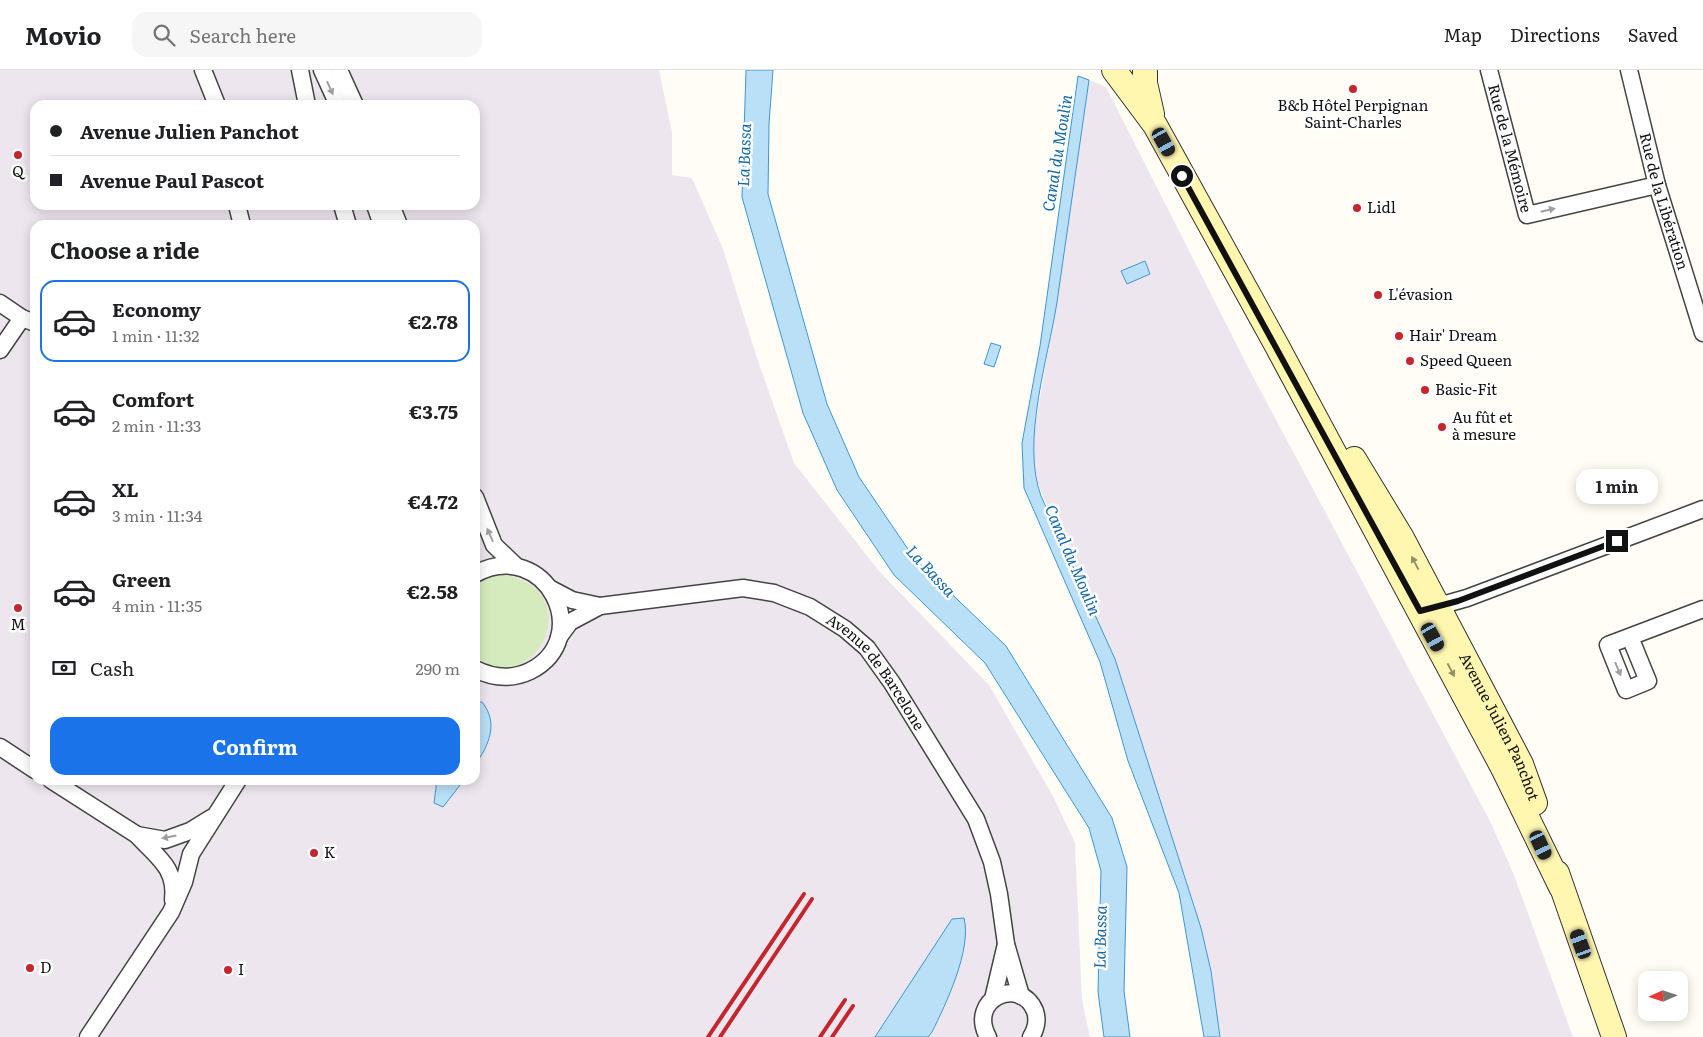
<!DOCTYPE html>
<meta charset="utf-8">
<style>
body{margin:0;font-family:Literata,serif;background:#f6f6f6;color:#202124;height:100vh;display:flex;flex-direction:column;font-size:19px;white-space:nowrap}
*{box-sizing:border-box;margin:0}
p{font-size:16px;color:#757577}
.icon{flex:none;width:28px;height:28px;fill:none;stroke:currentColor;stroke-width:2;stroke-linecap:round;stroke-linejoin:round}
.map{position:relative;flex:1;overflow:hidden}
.details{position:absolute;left:30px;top:150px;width:450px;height:565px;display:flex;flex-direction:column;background:#fff;border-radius:15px;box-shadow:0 2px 12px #0003}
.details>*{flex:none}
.guide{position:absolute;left:30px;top:30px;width:450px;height:110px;border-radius:15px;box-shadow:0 2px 12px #0003;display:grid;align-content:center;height:110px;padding:0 20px;background:#fff}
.needle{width:32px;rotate:267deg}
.controls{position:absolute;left:1638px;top:901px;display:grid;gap:10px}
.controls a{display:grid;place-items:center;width:50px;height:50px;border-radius:10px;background:#fff;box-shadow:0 2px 12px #0003;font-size:25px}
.end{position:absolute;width:22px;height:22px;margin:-11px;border:6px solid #111;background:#fff;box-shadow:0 0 0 2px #fff}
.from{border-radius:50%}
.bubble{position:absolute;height:35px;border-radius:15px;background:#fff;box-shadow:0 2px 12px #0003;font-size:16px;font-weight:700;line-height:35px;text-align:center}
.car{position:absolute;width:15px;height:30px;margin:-15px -8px;border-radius:6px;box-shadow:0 0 4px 1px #0007;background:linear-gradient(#222 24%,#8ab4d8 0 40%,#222 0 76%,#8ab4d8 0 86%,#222 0)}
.guide b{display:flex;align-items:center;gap:18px;height:48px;font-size:19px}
.guide b+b{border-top:1px solid #e0e0e0}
.guide i{width:12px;height:12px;background:#202124}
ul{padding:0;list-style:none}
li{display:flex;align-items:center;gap:15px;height:82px;margin:0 10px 8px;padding:0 10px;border:2px solid transparent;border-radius:15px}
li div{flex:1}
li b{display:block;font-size:19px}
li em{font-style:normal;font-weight:700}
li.active{border-color:#1a73e8}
li>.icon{width:45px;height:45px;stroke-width:1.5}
h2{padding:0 20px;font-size:22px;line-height:60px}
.pay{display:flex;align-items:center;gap:12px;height:55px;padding:0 20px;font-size:19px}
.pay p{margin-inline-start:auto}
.action{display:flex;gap:10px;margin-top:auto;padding:10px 20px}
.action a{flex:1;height:58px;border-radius:15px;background:#1a73e8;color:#fff;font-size:20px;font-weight:700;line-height:58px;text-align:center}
header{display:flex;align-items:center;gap:30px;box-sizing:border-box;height:70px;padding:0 25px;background:#fff;border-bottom:1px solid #e0e0e0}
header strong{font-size:24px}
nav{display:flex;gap:28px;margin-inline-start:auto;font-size:18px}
.search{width:350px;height:45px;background:#f6f6f6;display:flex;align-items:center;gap:12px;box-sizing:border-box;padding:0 18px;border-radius:15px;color:#757577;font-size:19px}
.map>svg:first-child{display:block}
.industrial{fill:#eee6ef;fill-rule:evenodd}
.grass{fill:#d5ebbd}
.water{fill:#b9e0f7;stroke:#3f96cf}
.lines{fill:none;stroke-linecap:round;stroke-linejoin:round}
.minor-casing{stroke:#444;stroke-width:19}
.secondary-casing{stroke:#333;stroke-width:26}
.minor{stroke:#fff;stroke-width:16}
.secondary{stroke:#fff6b0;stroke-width:24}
.rail{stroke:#c4262e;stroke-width:4}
.oneway{fill:#a0a0a0}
.oneway2{fill:#948f68}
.route{stroke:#111;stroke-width:6}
.poi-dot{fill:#c4262e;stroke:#fff;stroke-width:2}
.labels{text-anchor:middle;stroke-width:5;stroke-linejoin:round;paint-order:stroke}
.poi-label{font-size:15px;fill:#111;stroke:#fff;text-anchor:start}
.street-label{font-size:15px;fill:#111;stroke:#fff}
.water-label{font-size:16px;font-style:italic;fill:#1768a6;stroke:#fff}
</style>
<header>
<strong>Movio</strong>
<div class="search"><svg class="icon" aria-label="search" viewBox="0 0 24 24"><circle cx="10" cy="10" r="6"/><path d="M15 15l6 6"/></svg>Search here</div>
<nav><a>Map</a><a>Directions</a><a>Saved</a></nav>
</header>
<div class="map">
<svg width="1703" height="967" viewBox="0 0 1703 967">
<rect width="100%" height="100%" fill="#fffdf5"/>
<path class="industrial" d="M0,0H659L672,62V105L692,108L723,179L757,288L794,393L879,501L989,615L1054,728L1075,773L1082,930L1090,967H0ZM35,35H475V135H35ZM35,155H475V710H35Z
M1089,10L1106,17L1249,299L1490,751L1514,805L1573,967H1220L1211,901L1194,834L1131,645L1037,411L1032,373L1054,247Z"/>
<path class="grass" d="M504,505C591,520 534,633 475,586V515L490,507Z"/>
<path class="water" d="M746,0H773L769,54L768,124L827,334L859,407L914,488L1006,576L1112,748L1127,797L1124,921L1130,967H1104L1098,922L1101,801L1089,758L985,593L894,505L837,420L803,343L742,127Z
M1078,6L1089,10C1078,84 1068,158 1057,232C1048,289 1021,372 1041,426L1115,589L1201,858L1211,901L1220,967H1204L1179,823L1128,691L1100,592L1024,418L1022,373L1040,276Z
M1145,191L1150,204L1127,214L1121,201Z
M991,273L1001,276L994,297L984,294Z
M475,632H482C499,653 489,675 475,695Z
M437,710H464L443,737L434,733Z
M964,848C972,879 946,934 932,962L928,967H875L952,849Z"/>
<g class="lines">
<g class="minor-casing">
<g id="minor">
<path d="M203,0L217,35"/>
<path d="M300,0L307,35"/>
<path d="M322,0L338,35"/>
<path d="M339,0L355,35"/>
<path id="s1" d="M1489,0L1527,145L1657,115"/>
<path id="s2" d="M1629,0L1657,115L1703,263"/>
<path d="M237,135L242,155"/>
<path d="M342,135L348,155"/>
<path d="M375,135L382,155"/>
<path d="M391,135L399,155"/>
<path d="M0,233L22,248L35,253"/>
<path d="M0,280L22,248"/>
<path d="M475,427L494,475L516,496"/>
<path d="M475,504C546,466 596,568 530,601C511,610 493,608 475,599"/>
<path d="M551,519L572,530L600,536"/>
<path d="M1428,539L1467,528L1703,439"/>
<path id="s3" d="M559,567L570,552L600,536L743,518L774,523L810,537L845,559L867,578L892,613L976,749L992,792L999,824L1006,874L1021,926"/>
<path d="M1630,567L1648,611L1626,620L1608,575L1703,539"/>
<path d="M0,677L35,700"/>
<path d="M51,710L137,765"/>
<path d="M173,830C177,798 157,787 137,765L165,770L190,761L211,748"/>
<path d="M993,929L1006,874"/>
<path d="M88,967L171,842L184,812L191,784L238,710"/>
<path d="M988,967C967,929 1020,905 1035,941C1038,950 1036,959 1031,967"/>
</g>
</g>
<g class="secondary-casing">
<g id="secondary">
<path d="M1114,0L1155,55L1277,276L1503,698L1561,817"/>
<path d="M1145,0V13L1152,44"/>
<path id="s4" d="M1354,389L1402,468L1460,578L1521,694L1535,733"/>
<path d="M1557,803L1614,967"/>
</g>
</g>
<use href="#minor" class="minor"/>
<use href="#secondary" class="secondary"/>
<path class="rail" d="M708,967L804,824
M720,967L812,829
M820,967L845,930
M832,967L853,936"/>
</g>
<defs><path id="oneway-solid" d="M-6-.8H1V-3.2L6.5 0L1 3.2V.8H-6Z" transform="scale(1.25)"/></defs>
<g class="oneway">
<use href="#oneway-solid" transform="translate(330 18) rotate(66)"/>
<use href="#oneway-solid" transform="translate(1548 140) rotate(-13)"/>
<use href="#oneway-solid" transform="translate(490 465) rotate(-114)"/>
<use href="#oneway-solid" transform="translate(1618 599) rotate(67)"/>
<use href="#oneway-solid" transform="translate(169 767) rotate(169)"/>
</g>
<g class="oneway2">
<use href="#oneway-solid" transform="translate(1415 493) rotate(-118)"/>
<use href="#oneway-solid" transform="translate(1451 600) rotate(62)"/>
</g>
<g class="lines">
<path class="route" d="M1182,106L1420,541L1458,531L1617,471"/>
</g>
<g class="poi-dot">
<circle cx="1353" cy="19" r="5"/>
<circle cx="18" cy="85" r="5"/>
<circle cx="1357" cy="138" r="5"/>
<circle cx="1378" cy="225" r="5"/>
<circle cx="1399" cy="266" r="5"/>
<circle cx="1410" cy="291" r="5"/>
<circle cx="1425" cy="320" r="5"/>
<circle cx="1442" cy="357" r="5"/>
<circle cx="18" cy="538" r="5"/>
<circle cx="314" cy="783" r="5"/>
<circle cx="30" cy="898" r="5"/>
<circle cx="228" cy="900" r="5"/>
</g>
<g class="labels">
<g class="poi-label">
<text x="1353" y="41" text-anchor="middle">B&amp;b Hôtel Perpignan<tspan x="1353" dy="17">Saint-Charles</tspan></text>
<text x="18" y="107" text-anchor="middle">Q</text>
<text x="1367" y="143">Lidl</text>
<text x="1388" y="230">L'évasion</text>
<text x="1409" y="271">Hair' Dream</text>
<text x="1420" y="296">Speed Queen</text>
<text x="1435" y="325">Basic-Fit</text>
<text x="1452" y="353">Au fût et<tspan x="1452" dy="17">à mesure</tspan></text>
<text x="18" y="560" text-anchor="middle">M</text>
<text x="324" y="788">K</text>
<text x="40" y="903">D</text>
<text x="238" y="905">I</text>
</g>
<g class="street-label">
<text dy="5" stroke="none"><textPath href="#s1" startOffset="81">Rue de la Mémoire</textPath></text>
<text dy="5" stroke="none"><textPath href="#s2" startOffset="136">Rue de la Libération</textPath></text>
<text dy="5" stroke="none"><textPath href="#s3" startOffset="361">Avenue de Barcelone</textPath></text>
<text dy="5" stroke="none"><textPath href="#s4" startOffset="305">Avenue Julien Panchot</textPath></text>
</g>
<g class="water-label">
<text transform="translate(1057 83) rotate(-81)" y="6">Canal du Moulin</text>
<text transform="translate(744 85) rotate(-88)" y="6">La Bassa</text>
<text transform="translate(1073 490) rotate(67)" y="6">Canal du Moulin</text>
<text transform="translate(931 501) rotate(47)" y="6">La Bassa</text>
<text transform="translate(1100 867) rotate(-89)" y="6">La Bassa</text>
</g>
</g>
</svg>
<div class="controls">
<a><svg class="needle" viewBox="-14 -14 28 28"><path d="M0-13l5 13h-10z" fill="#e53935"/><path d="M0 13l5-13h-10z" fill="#757577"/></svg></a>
</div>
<i class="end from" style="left:1182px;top:106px"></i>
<i class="end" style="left:1617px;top:471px"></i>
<div class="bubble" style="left:1576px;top:399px;width:82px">1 min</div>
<i class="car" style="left:1164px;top:72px;rotate:151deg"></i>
<i class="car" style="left:1433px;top:567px;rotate:151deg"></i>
<i class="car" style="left:1541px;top:775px;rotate:155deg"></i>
<i class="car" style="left:1581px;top:874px;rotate:340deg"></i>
<div class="guide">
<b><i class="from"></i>Avenue Julien Panchot</b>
<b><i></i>Avenue Paul Pascot</b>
</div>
<section class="details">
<h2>Choose a ride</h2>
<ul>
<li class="active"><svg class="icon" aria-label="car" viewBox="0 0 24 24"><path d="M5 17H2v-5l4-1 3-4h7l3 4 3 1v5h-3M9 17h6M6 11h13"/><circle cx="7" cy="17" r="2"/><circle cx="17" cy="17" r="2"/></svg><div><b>Economy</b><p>1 min · 11:32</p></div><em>€2.78</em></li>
<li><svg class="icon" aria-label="car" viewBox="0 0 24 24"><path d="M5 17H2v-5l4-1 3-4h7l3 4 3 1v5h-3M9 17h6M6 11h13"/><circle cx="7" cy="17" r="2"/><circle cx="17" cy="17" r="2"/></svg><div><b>Comfort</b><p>2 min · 11:33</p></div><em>€3.75</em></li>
<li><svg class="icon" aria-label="car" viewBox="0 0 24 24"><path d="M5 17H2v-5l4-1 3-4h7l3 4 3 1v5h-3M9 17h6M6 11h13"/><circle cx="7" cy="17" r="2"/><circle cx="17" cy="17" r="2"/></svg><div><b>XL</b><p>3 min · 11:34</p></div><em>€4.72</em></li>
<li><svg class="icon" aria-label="car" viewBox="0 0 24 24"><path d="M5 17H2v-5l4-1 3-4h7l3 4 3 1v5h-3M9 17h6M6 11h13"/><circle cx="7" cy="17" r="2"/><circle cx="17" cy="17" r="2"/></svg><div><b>Green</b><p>4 min · 11:35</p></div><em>€2.58</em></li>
</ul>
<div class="pay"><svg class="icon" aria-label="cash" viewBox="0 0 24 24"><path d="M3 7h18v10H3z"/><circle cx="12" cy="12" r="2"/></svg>Cash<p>290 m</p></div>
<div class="action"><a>Confirm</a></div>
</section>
</div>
